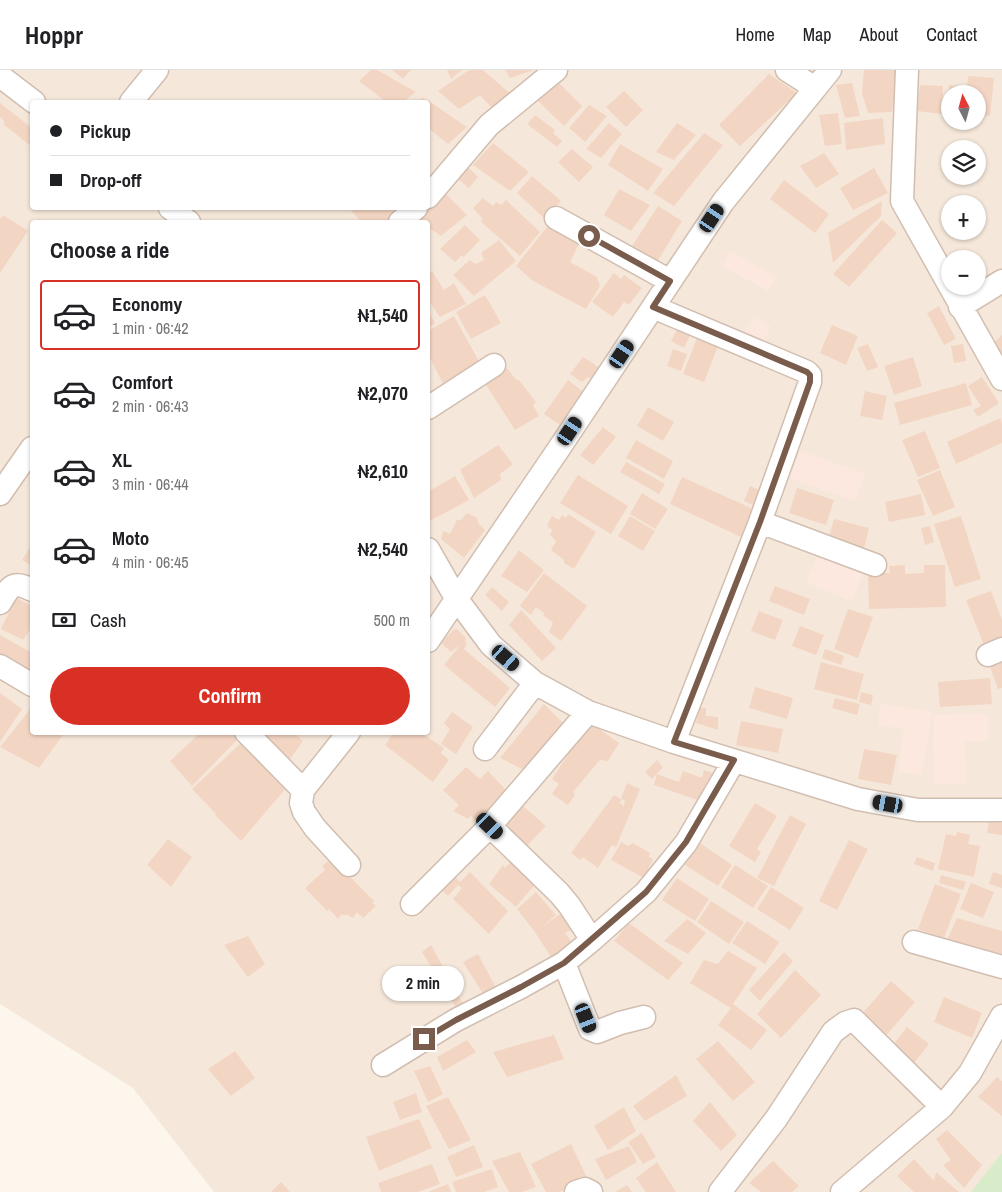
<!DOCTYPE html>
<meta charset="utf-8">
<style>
body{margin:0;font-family:"Archivo Narrow",sans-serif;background:#f2f2f2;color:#202124;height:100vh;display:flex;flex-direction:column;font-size:19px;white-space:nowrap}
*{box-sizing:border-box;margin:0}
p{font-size:16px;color:#757577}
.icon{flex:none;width:28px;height:28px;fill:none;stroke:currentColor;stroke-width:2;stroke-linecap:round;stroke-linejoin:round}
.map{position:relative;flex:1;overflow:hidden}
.panel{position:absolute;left:30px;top:150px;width:400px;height:515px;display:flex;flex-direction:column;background:#fff;border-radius:5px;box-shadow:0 1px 4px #0004}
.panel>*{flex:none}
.banner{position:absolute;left:30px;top:30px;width:400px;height:110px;border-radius:5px;box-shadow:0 1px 4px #0004;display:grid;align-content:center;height:110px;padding:0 20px;background:#fff}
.needle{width:32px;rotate:354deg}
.controls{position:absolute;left:941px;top:15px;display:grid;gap:10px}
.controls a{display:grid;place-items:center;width:45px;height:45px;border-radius:50%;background:#fff;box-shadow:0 1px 4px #0004;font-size:25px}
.end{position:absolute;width:22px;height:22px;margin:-11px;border:6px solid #7a5c4d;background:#fff;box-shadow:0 0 0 2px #fff}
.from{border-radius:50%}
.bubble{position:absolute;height:35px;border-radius:18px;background:#fff;box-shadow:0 1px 4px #0004;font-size:16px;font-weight:700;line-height:35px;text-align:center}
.car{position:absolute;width:15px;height:30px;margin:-15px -8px;border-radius:6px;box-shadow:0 0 4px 1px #0007;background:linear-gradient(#222 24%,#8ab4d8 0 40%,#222 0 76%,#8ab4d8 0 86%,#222 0)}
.banner b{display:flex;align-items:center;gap:18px;height:48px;font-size:19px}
.banner b+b{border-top:1px solid #e0e0e0}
.banner i{width:12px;height:12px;background:#202124}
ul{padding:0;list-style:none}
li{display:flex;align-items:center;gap:15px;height:70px;margin:0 10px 8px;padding:0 10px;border:2px solid transparent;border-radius:5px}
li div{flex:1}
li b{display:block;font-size:19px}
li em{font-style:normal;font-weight:700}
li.active{border-color:#d93025}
li>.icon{width:45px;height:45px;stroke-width:1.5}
h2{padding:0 20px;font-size:22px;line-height:60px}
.pay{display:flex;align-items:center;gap:12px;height:55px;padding:0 20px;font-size:19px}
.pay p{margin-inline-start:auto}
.button{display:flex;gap:10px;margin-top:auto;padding:10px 20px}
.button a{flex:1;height:58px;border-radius:30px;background:#d93025;color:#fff;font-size:20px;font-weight:700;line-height:58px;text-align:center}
header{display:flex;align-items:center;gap:30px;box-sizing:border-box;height:70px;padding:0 25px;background:#fff;border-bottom:1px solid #e0e0e0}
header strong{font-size:24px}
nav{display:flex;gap:28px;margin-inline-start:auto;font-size:18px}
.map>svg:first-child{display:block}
.residential{fill:#f5e8da;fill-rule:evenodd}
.commercial{fill:#fde8e0}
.green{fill:#d8ecc9}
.building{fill:#f3d5c3}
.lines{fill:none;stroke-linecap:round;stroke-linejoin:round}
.minor-casing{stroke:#d1beb0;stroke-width:25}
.minor{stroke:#fff;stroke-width:22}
.route{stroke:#7a5c4d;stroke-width:6}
</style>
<header>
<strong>Hoppr</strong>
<nav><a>Home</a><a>Map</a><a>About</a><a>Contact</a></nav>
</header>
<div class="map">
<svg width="1002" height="1122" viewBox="0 0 1002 1122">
<rect width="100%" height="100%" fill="#fdf6ec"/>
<path class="residential" d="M0,0H1002V1122H214L133,1018L0,934ZM950,24H978V51H950ZM32,32H428V138H32ZM950,79H978V106H950ZM950,134H978V161H950ZM32,152H428V662H32ZM950,189H978V216H950Z"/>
<path class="commercial" d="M730,181L776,207L768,221L722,196Z
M754,247L771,257L758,277L741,266Z
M800,381L865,404L855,431L790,408Z
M818,485L863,505L851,531L806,512Z
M881,634L932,642L922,705L898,702L904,659L878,655Z
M988,644V671H965L966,713L934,714L933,645Z"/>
<path class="green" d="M1002,1083V1122H971Z"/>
<path class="building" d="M371,0H377L416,22L403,32H386L359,11Z
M392,0H411L403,9Z
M447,0H462L451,9Z
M469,0H483L513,26L492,38L480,25L459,39L438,21Z
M505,0H534L510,8Z
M864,0H899L892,42L868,43L862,23Z
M769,4L797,23L740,76L719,55Z
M968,6L994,8L990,46L978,45V24H949V15L967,17Z
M557,11L582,36L564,56L536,29Z
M852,13L860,46L845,48L836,15Z
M920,15L943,16L942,44L917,41Z
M624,21L643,40L626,57L606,37Z
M423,28L430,32L467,57L448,74L428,58V32H417Z
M0,33L32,58V77L3,54L5,52L0,47Z
M589,35L607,46L585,72L569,58Z
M838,43L842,74L825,76L819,45Z
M535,45L555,60L553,63L562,71L557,77L527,54Z
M883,48L885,74L846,80L844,53Z
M609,53L622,64L601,88L586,79Z
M677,53L696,65L674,90L656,82Z
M704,63L723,75L674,136L653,123Z
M493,73L529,102L510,121L473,95Z
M620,74L663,99L648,121L608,95Z
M572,79L593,97L579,112L558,92Z
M824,83L839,104L816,118L800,96Z
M465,94L478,107L469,118L453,105Z
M874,98L888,123L853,140L840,118Z
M532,106L561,131L544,148L517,123Z
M784,110L829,144L815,163L770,129Z
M619,119L650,135L631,161L604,145Z
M445,123L467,145L441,166L428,157V152H421L417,150Z
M483,128L493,136L496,132L501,135L506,130L540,162L520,186L481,152L482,148L473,138Z
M882,131L881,146L833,193L828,163Z
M658,136L682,151L657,192L632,176Z
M349,138H392L397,143L384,152H361Z
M3,145L28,161L0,203V149Z
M882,150L897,163L849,217L833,204Z
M550,153L580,172L570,192L597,207L600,216L586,239L533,211L516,196Z
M465,155L480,170L464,187L461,186L455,192L440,179Z
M499,170L516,191L474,226L453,205L470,190L475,194L484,190L481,183Z
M432,201L444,220L454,213L466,234L440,247L428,230V204Z
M614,203L621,209L624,205L642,218L629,235L624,232L613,247L592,232Z
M485,225L501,253L471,269L456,242Z
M939,236L956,269L944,275L927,243Z
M428,241L435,253L428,258Z
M454,246L481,295L445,318L428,284V261Z
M832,255L858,266L846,295L820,283Z
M678,257L691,263L684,278L671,271Z
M1002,265V288L991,275Z
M697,268L718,276L704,312L683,304Z
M868,274L878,297L867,301L857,278Z
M963,274L966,291L954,293L951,276Z
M673,279L687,284L681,301L667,296Z
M583,287L603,300L597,312L588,307L582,312L570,304Z
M913,287L922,316L894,325L884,296Z
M507,298L516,310H519L536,332L533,335L539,346L515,360L484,312Z
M982,307L999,333L978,347L973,340L981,336L968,316Z
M568,310L585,323L560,355L544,344Z
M966,313L972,335L900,355L894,333Z
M865,321L887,326L882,350L860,346Z
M648,337L674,352L663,371L637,356Z
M1000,348L1002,353V373L956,394L947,372Z
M603,357L616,367L593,395L580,385Z
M925,361L940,398L918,407L902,370Z
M636,370L673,391L664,409L626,388Z
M498,375L513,394L500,404L501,410L474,428L460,400Z
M626,392L665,414L659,424L620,402Z
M940,400L955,437L933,446L917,410Z
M578,405L628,436L611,464L560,433Z
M455,406L469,430L428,452V422Z
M682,407L753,439L741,467L670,434Z
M750,416L764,422L758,437L744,431Z
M797,418L834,430L826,455L789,443Z
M642,423L668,439L655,459L630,444Z
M921,424L925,445L889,452L885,432Z
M467,443L477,448L478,453L485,460L464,488L441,469L443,461L450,464L457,450H461Z
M568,444L596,462L574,499L564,493V490L551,480L556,471L550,465L552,460L547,456L552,446L559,450L562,445L566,448Z
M630,446L655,461L643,481L618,466Z
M961,446L981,509L955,517L934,454Z
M834,449L869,458L864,479L828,471Z
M930,456L934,472L925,475L921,458Z
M32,474V496L22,490Z
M519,480L544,500L527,522L501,506Z
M905,495V504L924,503V495H945L946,537L869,539L868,504L890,503L889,496Z
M544,503L587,536L561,571L549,562L553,553L543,545L544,543L536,537L531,545L520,536Z
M775,516L810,529L804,545L769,531Z
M492,517L509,532L502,541L485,525Z
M991,521L1002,550V568L984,575L966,530Z
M16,528L32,536V557L23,570L1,559Z
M848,539L873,547L858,588L834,579Z
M521,540L556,578L542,591L509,555Z
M759,541L783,550L775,570L751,561Z
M800,556L824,565L816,585L792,576Z
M457,559L466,568L465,572L467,574L464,579L510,618L495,637L444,595L460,575L451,582L441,573L453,560Z
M0,565L32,583V603L0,588Z
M825,579L844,586L841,595L822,588Z
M1002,589V618L998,619L989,594Z
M821,592L864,604L857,630L814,619Z
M990,608L992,634L940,637L938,612Z
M755,617L793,628L787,649L749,638Z
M861,622L873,625L871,635L859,632Z
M0,623L22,639L0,672Z
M835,628L860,634L857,645L832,638Z
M544,634L567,657L526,701L500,688Z
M32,637V662H65L39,698L0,677Z
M700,638H706V646L718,647V660L696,653Z
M452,642L473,657L456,684L441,674L450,659L444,653Z
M741,651L783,659L778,683L736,675Z
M589,652L619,673L608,691L600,690L573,722L575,725L568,735L552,724L559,714L552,709Z
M201,662H237L241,666L192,716L170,691Z
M265,662H294L303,671L290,689L263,665Z
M394,662H420L444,678L441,683L449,690L433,712L385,675Z
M242,672L287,717L241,771L215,745L216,744L192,719Z
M864,679L897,685L891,715L858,709Z
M657,690L663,697L652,709L645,702Z
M466,697L480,709L488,701L506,720L497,730L501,733L478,752L471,746L468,749L453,741L459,735L443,720Z
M704,700L713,703L703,732L654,715L657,704L679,712L683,701L702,708Z
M627,713L640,719L616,777L612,775L598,798L583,787L580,790L571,783L614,725L622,730L619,733L623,735V738L625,731L621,728Z
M755,733L777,746L757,779L761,782L755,792L729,776Z
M523,736L546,756L519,784L508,761L511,759L507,755Z
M790,745L806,754L774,816L757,808Z
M989,751L1002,753V765L987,763Z
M957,762L970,765L968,774L980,776L974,807L938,799L946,764L956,766Z
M168,769L192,787L171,817L147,795Z
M849,770L868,779L837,840L819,831Z
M621,772L628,776L633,773L650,783L649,787L653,789L644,808L611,790Z
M700,773L732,795L718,816L685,795Z
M333,787L352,804L350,807L374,831L372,833L376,836L363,848L357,842L353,848L346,844L345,846L342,844L338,849L329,839L327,841L305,818L325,800L322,796Z
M917,787L935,793L933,801L914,794Z
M513,789L538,811L516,837L489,814L503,795L505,798Z
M735,795L768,816L753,838L721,817Z
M450,801L460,812L470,802L508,841L489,864L453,829L462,818L458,815L448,826L436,815Z
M993,802L1002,805V818L989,814Z
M941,805L966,812L963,820L939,813Z
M677,808L709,829L695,851L662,830Z
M971,813L994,822L983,848L960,839Z
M935,814L961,824L944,868L918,859Z
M771,817L804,838L790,860L757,839Z
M536,822L556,845L541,858L564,841L575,858L565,863L574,875L554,892L535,862L517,839Z
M711,831L744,852L729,874L697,852Z
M957,848L1002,861V889L947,870Z
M687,849L706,863L688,884L664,871Z
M747,851L779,872L765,894L732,873Z
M629,853L683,893L668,910L614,871Z
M248,866L265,894L248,907L224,875Z
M431,875L463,934L457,939L422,882Z
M728,881L757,898L733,934L767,960L751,980L718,955L731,938L690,913L704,890L718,894Z
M784,882L793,891L760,931L749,920Z
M478,884L497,920L485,927L463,892Z
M795,900L821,925L781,968L757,944Z
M891,911L915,932L884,968L859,947Z
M944,927L982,943L972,968L934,952Z
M907,957L929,974L914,993L892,976Z
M554,965L564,989L507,1007L493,982Z
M467,970L476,982L443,1001L437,987Z
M718,971L755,1012L733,1031L696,989Z
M235,981L255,1008L231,1026L208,999Z
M430,996L443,1024L428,1032L414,1001Z
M676,1005L687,1026L645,1051L633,1036Z
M997,1007L1002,1011V1046L978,1027Z
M416,1023L422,1042L400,1050L393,1032Z
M448,1027L471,1070L449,1079L426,1036Z
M710,1032L737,1065L721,1081L693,1051Z
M624,1037L636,1061L608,1080L594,1056Z
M419,1049L432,1078L379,1101L366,1067Z
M947,1060L982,1095L964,1118L943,1095L951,1090L936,1069Z
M642,1063L656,1087L643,1094L628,1072Z
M571,1074L588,1110L560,1122H546L531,1094Z
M474,1075L483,1097L456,1107L447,1087Z
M629,1076L637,1092L606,1110L595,1089Z
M520,1082L536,1117L522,1122H509L492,1091Z
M914,1089L934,1111L936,1102L959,1122H914L897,1106Z
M773,1091L799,1116L792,1122H761L749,1113Z
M657,1092L676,1122H646L636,1108Z
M432,1094L440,1114L418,1122H381L378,1113Z
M492,1099L498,1117L484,1122H456L452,1112Z
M281,1112L290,1122H271Z
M448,1114L451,1122H428Z
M627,1115L632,1122H615Z"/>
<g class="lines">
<g class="minor-casing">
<path id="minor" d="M787,0L815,18
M907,0L902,131L1002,309
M0,6L34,32
M131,32L157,0
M428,127L489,55L556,0
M170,138L189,152
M556,148L670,211
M400,152L416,138
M653,237L807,302L810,305V312L760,452L674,672
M960,237L1002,211
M428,338L494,295
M0,424L32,378
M760,452L875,495
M428,479L456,528L491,575L535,613L588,642L674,672L858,729L918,740H1002
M0,533C10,516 13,510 32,520
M428,571L560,377L723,132L830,0
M988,585L1002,579
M0,596L32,615
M246,662L303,720
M349,662L303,720L301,733L304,742L315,758L349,795
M485,679L535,613
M490,756L559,823L569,835L592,870
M412,834L490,756L588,642
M914,872L1002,897
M564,893L590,959L597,962L620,953L644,947
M383,995L456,950L521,917L564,893L592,870L646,822L686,773L734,691
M576,1122L585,1119L591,1122
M720,1122L776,1049L833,962L845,953L854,950L859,955L942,1037
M842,1122L942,1037L970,1003L1002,946"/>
</g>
<use href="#minor" class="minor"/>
</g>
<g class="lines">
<path class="route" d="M424,969L456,950L521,917L564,893L646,822L686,772L734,690L674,672L760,452L810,312V305L807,302L653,237L670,211L589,166"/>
</g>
</svg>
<div class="controls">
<a><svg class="needle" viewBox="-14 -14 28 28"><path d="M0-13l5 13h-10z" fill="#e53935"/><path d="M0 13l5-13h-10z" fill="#757577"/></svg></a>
<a><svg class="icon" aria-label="layers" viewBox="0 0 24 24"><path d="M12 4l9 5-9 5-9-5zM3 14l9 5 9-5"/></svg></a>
<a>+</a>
<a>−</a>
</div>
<i class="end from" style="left:589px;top:166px"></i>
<i class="end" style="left:424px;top:969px"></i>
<div class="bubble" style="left:382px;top:896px;width:82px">2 min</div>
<i class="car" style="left:712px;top:148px;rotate:34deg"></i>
<i class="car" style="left:622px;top:284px;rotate:34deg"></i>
<i class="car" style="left:570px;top:361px;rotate:34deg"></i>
<i class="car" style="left:506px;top:588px;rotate:131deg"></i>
<i class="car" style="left:888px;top:734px;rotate:280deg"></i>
<i class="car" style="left:490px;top:756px;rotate:134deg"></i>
<i class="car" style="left:586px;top:948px;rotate:158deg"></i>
<div class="banner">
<b><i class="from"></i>Pickup</b>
<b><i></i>Drop-off</b>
</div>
<section class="panel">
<h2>Choose a ride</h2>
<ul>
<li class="active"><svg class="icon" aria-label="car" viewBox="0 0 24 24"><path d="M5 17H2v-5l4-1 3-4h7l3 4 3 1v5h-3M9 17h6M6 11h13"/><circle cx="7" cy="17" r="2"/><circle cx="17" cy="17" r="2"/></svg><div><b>Economy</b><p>1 min · 06:42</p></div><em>₦1,540</em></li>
<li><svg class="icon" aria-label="car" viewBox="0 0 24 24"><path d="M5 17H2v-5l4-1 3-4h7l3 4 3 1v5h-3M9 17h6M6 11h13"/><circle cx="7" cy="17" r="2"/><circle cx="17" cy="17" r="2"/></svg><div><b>Comfort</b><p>2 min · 06:43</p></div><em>₦2,070</em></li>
<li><svg class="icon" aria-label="car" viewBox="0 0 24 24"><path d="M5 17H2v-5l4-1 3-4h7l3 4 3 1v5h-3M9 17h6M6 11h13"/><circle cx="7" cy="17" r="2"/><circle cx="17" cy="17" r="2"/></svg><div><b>XL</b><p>3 min · 06:44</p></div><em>₦2,610</em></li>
<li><svg class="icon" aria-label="car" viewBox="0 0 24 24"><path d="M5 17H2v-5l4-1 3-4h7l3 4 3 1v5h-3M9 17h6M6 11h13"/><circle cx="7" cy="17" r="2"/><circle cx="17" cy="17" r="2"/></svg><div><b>Moto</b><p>4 min · 06:45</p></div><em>₦2,540</em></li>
</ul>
<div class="pay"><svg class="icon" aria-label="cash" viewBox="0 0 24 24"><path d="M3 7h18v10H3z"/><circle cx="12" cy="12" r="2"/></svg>Cash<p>500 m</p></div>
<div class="button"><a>Confirm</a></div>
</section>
</div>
